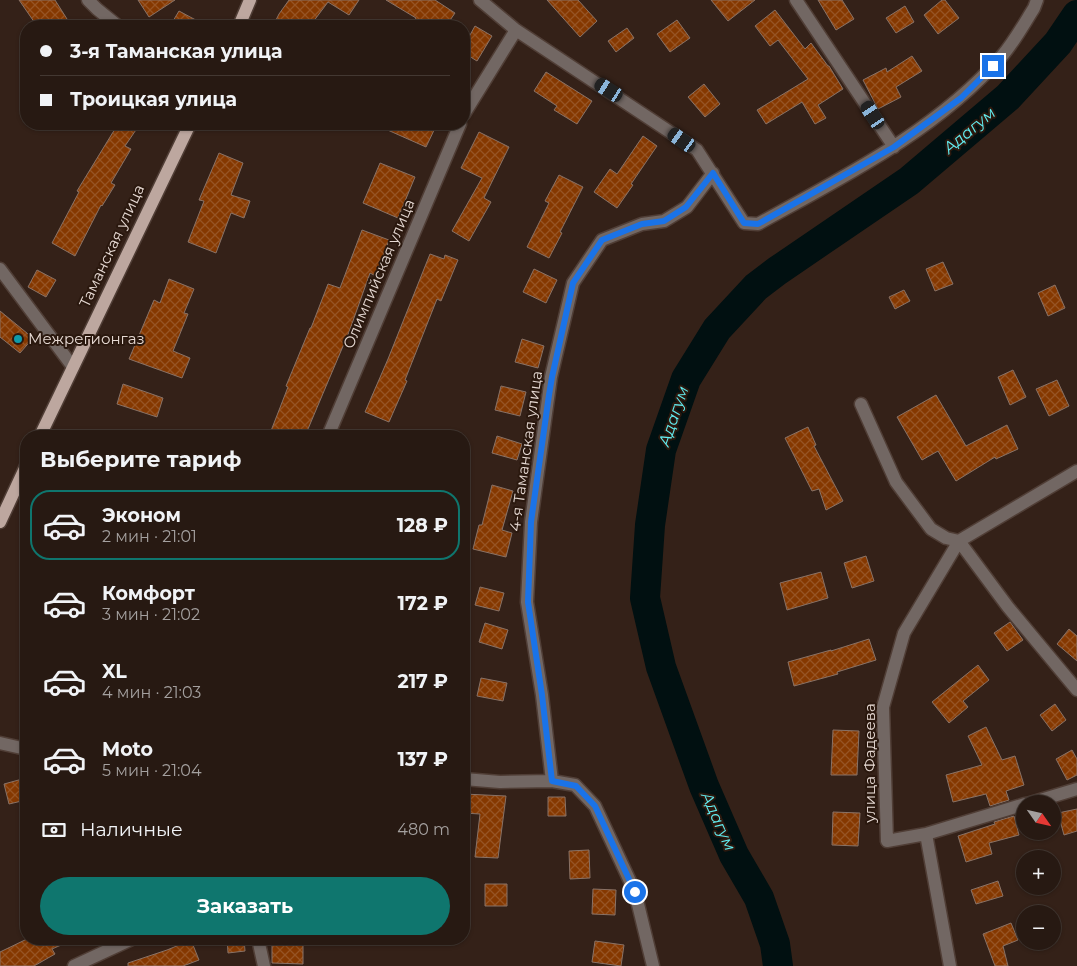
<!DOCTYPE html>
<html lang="ru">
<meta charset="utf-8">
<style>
body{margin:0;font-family:Montserrat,sans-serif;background:#332620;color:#f1f3f6;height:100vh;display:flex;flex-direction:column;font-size:19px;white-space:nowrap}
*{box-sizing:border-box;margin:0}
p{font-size:16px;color:#a4a09f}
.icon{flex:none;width:28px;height:28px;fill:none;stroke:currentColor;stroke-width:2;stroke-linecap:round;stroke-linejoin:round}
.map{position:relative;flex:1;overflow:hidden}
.drawer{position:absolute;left:20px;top:430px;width:450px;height:515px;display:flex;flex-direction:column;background:#271912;border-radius:20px;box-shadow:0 1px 4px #0004,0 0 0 1px #433832}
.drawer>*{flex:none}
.banner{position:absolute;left:20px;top:20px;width:450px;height:110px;border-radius:20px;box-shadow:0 1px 4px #0004,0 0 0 1px #433832;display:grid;align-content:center;height:110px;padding:0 20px;background:#271912}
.needle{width:32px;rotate:124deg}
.tools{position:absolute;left:1016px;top:795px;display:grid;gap:10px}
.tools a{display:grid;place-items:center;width:45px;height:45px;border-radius:50%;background:#271912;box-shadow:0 1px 4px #0004,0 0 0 1px #433832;font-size:25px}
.end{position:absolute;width:22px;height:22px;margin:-11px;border:6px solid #1a73e8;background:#fff;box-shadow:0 0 0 2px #fff}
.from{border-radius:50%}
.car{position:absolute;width:15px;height:30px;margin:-15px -8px;border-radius:6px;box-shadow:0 0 4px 1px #0007;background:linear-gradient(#222 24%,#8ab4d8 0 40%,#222 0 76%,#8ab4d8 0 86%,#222 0)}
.banner b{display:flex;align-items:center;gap:18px;height:48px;font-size:19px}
.banner b+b{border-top:1px solid #433832}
.banner i{width:12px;height:12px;background:#f1f3f6}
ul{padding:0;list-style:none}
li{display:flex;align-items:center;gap:15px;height:70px;margin:0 10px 8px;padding:0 10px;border:2px solid transparent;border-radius:20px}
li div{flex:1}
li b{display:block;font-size:19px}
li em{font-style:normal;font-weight:700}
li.active{border-color:#0f766e}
li>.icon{width:45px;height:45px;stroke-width:1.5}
h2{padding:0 20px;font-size:22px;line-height:60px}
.pay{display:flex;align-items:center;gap:12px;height:55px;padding:0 20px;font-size:19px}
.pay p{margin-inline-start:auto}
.action{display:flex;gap:10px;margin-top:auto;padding:10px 20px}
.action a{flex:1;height:58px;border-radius:30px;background:#0f766e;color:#fff;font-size:20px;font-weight:700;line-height:58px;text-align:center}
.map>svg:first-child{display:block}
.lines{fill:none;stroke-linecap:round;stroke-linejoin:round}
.river{stroke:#011011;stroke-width:30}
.building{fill:url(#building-cross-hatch);stroke:#897266}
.minor-casing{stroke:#503e36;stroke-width:15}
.major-casing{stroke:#503e36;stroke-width:15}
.minor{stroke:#726763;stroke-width:12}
.major{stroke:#bda79f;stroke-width:12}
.route{stroke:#1a73e8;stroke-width:6}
.culture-dot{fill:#0f9aa8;stroke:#2a180e;stroke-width:2}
.labels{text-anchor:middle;stroke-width:4;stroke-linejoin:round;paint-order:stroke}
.street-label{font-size:15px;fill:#e6d9d3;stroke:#2a180e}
.poi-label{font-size:15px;fill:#e6d9d3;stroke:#2a180e;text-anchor:start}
.water-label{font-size:16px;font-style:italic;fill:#63f0f4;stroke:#2a180e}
</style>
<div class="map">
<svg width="1077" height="966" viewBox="0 0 1077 966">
<defs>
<pattern id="building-cross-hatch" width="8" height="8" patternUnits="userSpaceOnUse" patternTransform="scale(1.25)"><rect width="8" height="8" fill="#853800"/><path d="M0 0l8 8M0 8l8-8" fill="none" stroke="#965424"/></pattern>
</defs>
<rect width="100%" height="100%" fill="#342118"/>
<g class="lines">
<path class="river" d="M778,966L775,944L759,898L734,855L704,786L661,667L645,598L650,525L661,450L686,379L717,329L756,287L777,271L909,181L1008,97L1058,43L1077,15"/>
</g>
<path class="building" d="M19,0H55L67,19L56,26H37Z
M138,0H175L149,17Z
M289,0H359L349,15L328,2L310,26H273L279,14Z
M386,0H435L455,13L446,26H425L415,20L416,18Z
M547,0H578L597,21L580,37Z
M711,0H755L728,21Z
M818,0H842L854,19L836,30Z
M942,0H945L959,18L938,34L924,15Z
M905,6L914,22L896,33L886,18Z
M775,10L805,49L811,43L828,66H829L843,89L818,105L826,118L815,124L802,102L766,124L757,110L808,79L778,40L770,46L755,26Z
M179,11L207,26H170Z
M677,20L690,38L670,52L657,34Z
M475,26L492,36L477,61L464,53V46Z
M627,28L634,38L616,52L608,41Z
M912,56L922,71L896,87L901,97L878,109L863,80L886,68L887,72Z
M546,72L592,101L577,124L554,110L557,106L534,91Z
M704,84L720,104L705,117L688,97Z
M118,124H140L125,146L131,149L111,183L115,185L102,206L101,205L75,256L52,243L79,192L77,191Z
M374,124H437L426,147Z
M479,132L509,147L484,198L491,202L469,241L452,231L482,178L461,168Z
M643,136L657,146L631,184L633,185L617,208L594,192L610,169L617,174Z
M219,153L243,163L231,195L250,201L244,218L231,213L216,253L188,242L204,201L199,200Z
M380,163L415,177L398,218L363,203Z
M559,175L583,187L560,232L562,233L549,258L527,247L549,203L545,201Z
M362,230L389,240L376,276L370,273L349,332L305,436H269L288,387L286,386L310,328H311L328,284L340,288Z
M430,254L444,259L445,255L458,260L441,301L437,299L405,380L407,381L389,422L365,412L388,359Z
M943,262L953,284L935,291L926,269Z
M534,269L557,280L546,303L523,292Z
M37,270L56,280L46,297L28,287Z
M169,279L194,289L184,313L188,314L173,351L190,358L182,378L129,359L154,300L160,303Z
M1055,285L1065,308L1048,316L1038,293Z
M904,290L910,301L895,309L889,297Z
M0,311L33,338L20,353L0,337Z
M522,339L544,346L538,368L515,362Z
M1013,370L1026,397L1010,405L998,377Z
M1057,380L1069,406L1049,416L1036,389Z
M123,384L163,398L157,417L117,404Z
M501,386L526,392L520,416L495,410Z
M936,395L966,446L1007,425L1018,449L996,459L995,457L956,481L938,451L922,460L897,417Z
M808,427L816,445L814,446L843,501L826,510L819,489L812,491L785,438Z
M497,436L522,444L517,460L492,453Z
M492,485L513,491L502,530L512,533L506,557L473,549L479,525H482Z
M866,556L874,581L852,588L844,563Z
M821,572L828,598L787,610L780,583Z
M480,587L504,593L499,611L475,605Z
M1010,622L1023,640L1007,651L994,633Z
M485,623L508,630L502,649L479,642Z
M1069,629L1077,636V661L1057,644Z
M869,639L876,660L837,672L838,674L794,686L788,662L831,650V651Z
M978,665L989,680L963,701L968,707L949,723L932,702Z
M481,678L507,683L503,701L477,696Z
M1055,704L1066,720L1052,731L1040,715Z
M986,727L1002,760L1015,756L1024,785L1006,791L1009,800L990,806L986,794L953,802L946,775L982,765L968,736Z
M833,730L859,731L857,775H831Z
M1072,750L1077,759V775L1067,780L1056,759Z
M26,778V800L9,804L4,784Z
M464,794L506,796L498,858L475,857L480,814L464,813Z
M548,797H565L566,816H548Z
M1077,809V831L1064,835L1058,813Z
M833,812L860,813L858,846L832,845Z
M1014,816L1019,835L989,843L992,854L966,862L958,836L995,824L994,822Z
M589,850L590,878L570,879L569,851Z
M998,881L1003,896L976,904L971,890Z
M485,884H507V906H485Z
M593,889L616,890L615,915L592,914Z
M1011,923L1018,940L1003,946L1008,966H995L983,934Z
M27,939H75L52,949L55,954L34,966H0V952Z
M227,939H244L245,951L228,953Z
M191,940L199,960L183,966H128V963L167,950Z
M272,940H303V964L272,963Z
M595,941L624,945L621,966L592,962Z"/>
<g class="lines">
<g class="minor-casing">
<path id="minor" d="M88,0L97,9L118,26
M480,0L516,30L697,150L744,223L758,224C845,176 936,131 1002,56C1014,42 1024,24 1034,8L1037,0
M796,0L894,147
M464,114L516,30
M0,269L73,367
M861,404L896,482L931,529L946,538L959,541L1008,607L1077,690
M328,436L460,124
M0,743L26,749
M464,779L500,782L552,781L542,695L527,602L531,522L551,377L573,283L602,240L642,224L664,221L687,207L713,173
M552,781L575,785L595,806L635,892L653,966
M1025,804L926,834L887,841L883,707L904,633L959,541L1077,471
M1027,804L1077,789
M926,834L950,966
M258,939L264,966
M74,966L132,939"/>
</g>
<g class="major-casing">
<path id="major" d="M239,26L250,0
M40,436L190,124
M0,522L26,466"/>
</g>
<use href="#minor" class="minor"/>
<use href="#major" class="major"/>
</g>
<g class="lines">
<path class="route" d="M635,892L595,806L576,786L552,781L542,695L528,602L531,522L549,395L552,377L573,283L602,240L642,224L664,221L686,207L713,173L744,223L758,224L894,147L961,98L993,66"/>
</g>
<circle class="culture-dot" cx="18" cy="339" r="5"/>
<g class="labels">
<g class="street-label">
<text transform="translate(112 246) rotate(-65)" y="5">Таманская улица</text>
<text transform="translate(379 274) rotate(-67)" y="5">Олимпийская улица</text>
<text transform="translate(526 451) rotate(-82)" y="5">4-я Таманская улица</text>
<text transform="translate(870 763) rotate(-90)" y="5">улица Фадеева</text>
</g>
<g class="poi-label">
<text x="28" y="344">Межрегионгаз</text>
</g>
<g class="water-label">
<text transform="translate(969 130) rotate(-40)" y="6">Адагум</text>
<text transform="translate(673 416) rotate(-71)" y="6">Адагум</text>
<text transform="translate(719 821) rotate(66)" y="6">Адагум</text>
</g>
</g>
</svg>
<div class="tools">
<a><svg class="needle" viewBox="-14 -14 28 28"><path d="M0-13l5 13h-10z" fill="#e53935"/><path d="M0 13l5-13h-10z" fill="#a4a09f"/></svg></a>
<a>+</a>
<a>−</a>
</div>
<i class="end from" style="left:635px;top:892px"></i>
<i class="end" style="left:993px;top:66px"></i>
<i class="car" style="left:609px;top:90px;rotate:303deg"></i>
<i class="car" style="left:873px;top:115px;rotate:327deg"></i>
<i class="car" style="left:682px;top:140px;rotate:305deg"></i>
<div class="banner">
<b><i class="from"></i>3-я Таманская улица</b>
<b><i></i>Троицкая улица</b>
</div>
<section class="drawer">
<h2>Выберите тариф</h2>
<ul>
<li class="active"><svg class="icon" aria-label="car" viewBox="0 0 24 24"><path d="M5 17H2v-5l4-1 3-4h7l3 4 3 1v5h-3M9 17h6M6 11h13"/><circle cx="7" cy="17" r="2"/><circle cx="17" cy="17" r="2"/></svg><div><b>Эконом</b><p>2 мин · 21:01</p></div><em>128 ₽</em></li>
<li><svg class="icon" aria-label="car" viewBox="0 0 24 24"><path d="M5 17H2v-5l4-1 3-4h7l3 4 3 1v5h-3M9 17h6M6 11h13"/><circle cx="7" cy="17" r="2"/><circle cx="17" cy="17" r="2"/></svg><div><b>Комфорт</b><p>3 мин · 21:02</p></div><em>172 ₽</em></li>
<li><svg class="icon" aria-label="car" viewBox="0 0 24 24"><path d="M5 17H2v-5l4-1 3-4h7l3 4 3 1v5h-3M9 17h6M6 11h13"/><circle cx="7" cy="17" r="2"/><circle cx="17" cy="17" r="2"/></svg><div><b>XL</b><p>4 мин · 21:03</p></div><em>217 ₽</em></li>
<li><svg class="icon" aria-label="car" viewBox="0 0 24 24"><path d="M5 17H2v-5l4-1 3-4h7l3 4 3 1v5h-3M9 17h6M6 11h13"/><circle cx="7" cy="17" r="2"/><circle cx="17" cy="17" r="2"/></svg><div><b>Moto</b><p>5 мин · 21:04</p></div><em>137 ₽</em></li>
</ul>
<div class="pay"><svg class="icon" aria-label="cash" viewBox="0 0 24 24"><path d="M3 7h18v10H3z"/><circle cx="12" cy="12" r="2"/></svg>Наличные<p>480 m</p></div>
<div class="action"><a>Заказать</a></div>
</section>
</div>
